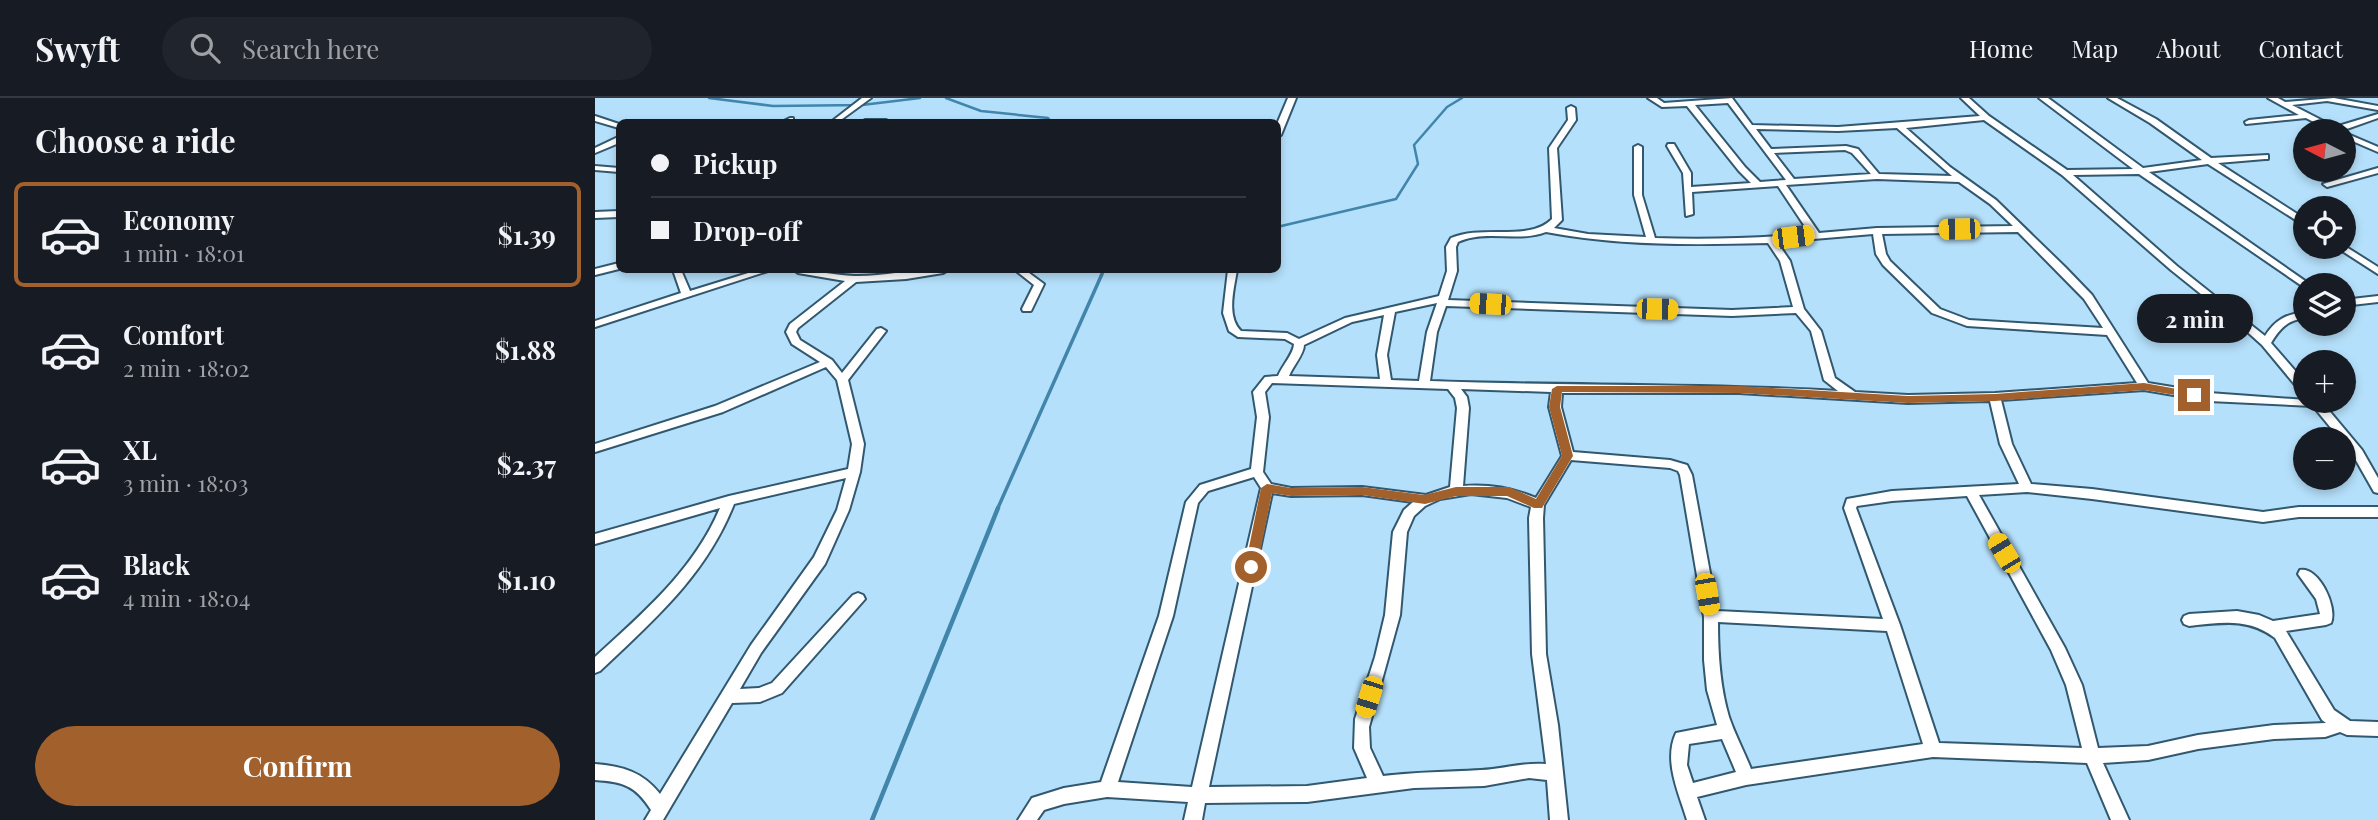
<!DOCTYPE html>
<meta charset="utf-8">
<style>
body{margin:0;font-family:"Playfair Display",serif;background:#20242c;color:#f1f3f6;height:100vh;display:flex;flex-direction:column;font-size:26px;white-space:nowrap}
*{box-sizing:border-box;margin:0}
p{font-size:23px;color:#9ea1a6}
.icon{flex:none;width:38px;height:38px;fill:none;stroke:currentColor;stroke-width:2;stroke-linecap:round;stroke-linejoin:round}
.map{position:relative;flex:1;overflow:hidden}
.panel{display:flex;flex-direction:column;background:#171b24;width:595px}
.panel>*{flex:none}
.hud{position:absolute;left:21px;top:21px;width:665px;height:154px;border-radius:10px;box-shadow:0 4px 10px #0003;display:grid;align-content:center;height:154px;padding:0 35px;background:#171b24}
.needle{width:46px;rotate:276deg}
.tools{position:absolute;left:1698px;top:21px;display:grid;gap:14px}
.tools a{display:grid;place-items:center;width:63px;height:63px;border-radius:50%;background:#171b24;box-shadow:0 4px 10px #0003;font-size:35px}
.end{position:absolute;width:32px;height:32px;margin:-16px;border:9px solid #a2602c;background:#fff;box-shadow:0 0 0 4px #fff}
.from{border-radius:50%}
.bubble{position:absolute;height:49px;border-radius:24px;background:#171b24;box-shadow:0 4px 10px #0003;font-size:23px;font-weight:700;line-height:49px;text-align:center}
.car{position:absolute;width:21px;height:42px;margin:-21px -10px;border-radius:9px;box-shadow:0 0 5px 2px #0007;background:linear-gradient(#f5c518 24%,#345 0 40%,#f5c518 0 76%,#345 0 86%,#f5c518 0)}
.hud b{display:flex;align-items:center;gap:24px;height:66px;font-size:26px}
.hud b+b{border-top:2px solid #363941}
.hud i{width:18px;height:18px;background:#f1f3f6}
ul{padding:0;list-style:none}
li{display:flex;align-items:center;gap:21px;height:105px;margin:0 14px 10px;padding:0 21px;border:4px solid transparent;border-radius:10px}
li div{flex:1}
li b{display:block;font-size:26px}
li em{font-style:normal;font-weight:700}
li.current{border-color:#a2602c}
li>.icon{width:63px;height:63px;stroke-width:1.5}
h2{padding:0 35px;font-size:32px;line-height:84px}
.action{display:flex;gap:14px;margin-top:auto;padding:14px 35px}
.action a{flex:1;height:80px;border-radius:42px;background:#a2602c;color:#fff;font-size:28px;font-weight:700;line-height:80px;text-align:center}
header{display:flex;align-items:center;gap:42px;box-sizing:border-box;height:98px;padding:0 35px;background:#171b24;border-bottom:2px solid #363941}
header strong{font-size:33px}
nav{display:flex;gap:38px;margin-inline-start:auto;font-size:24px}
.search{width:490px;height:63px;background:#20242c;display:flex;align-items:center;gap:18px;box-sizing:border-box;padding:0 24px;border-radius:38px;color:#9ea1a6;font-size:26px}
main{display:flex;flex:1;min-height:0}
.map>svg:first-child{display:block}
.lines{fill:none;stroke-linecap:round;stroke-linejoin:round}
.stream-far2{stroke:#4185ab;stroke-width:2.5}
.stream-far1{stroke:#4185ab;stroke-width:3.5}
.stream{stroke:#4185ab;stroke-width:4.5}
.minor-casing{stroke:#31586f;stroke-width:4}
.minor{fill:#fff;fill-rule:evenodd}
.route{fill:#a2602c}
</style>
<header>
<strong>Swyft</strong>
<div class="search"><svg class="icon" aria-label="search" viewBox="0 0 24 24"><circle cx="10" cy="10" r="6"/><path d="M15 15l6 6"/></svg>Search here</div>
<nav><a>Home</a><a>Map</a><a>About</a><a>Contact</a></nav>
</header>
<main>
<section class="panel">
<h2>Choose a ride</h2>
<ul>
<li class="current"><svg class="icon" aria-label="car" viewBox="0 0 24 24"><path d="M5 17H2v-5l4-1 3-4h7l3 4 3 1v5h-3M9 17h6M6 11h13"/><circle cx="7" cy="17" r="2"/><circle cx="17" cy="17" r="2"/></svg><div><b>Economy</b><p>1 min · 18:01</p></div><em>$1.39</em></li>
<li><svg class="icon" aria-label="car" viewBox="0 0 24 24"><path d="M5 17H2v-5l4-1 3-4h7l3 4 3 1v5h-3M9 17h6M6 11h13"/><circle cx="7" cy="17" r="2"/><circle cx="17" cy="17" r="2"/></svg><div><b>Comfort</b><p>2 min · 18:02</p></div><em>$1.88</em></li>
<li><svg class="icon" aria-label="car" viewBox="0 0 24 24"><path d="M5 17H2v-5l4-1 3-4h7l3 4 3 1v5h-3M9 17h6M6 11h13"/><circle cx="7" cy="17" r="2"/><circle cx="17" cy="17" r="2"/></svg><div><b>XL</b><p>3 min · 18:03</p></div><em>$2.37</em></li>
<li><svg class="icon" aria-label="car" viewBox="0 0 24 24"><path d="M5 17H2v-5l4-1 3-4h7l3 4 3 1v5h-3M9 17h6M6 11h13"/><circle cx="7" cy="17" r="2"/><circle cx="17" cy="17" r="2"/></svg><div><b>Black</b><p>4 min · 18:04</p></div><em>$1.10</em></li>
</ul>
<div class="action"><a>Confirm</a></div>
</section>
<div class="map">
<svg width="1783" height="722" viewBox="0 0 1783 722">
<rect width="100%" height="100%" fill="#b5e0fb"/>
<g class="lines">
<path class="stream-far2" d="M114,0L178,8L267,7L325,0
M351,0L386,13L453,20L456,24
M682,129L801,101L823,66L819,47L852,9L867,0
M506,178L509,172"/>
<path class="stream-far1" d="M402,412L507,176"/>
<path class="stream" d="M277,722L403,410"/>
<g class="minor-casing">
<path id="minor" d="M267,0H276L243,24H236Z
M693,0H701L686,37L682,39V26Z
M1053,0H1062L1069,5L1137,0L1157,27L1243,29L1385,18L1366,0H1374L1394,18L1472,72L1538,71L1444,0H1453L1548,70L1607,62L1555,25L1513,0H1522L1561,21L1616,60L1673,57V61H1670L1623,65L1710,121V128L1613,66L1554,74L1713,185L1715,187H1710V190L1544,76L1478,77L1582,168L1670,238C1680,222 1691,216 1710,214V220C1693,222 1685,230 1676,245L1710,284V294H1706L1667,247L1647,229L1576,172L1467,77L1389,22L1311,30L1355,69L1401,102L1470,169L1497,197L1553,285L1614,295L1726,303L1767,352L1783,380V395L1779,394L1758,357L1748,345V341H1745L1718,308L1614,303L1549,292L1406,302L1417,346L1436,386L1497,391L1668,414L1704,409H1783V419H1704L1668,424L1497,401L1432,394L1384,397L1470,550L1487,587L1503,650L1553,648L1603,637L1679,627L1731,625L1727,622L1680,540C1652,519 1626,525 1594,528L1589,526L1587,522L1589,518L1594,516L1642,513L1664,517L1678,523L1725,516L1721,501L1703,476L1705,472C1723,468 1743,508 1736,525L1731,527L1691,533L1739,612L1755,623L1783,624V638L1752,637L1745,634L1730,639L1679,641L1603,651L1553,662L1508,665L1534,722H1516L1492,665L1338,659L1151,687L1102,699L1110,722H1092C1084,695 1068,663 1081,635L1122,627L1112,592L1109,562V519L1085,377L1083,373L1075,370L976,362L949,407L948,420L951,556L963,627L973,722H955L952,682L934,680L889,688L819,690L712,704L610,705L607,722H589L593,704L512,699L469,706L449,712L442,722H423L437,700L469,690L506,684L564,518L591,404L605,387L656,371L662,319L658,294L670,279L683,278C687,268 699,255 699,246L690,241L643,239L634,233L628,215L633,172H642C639,191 631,218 646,233L692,235L704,241L750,220L844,198L852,173L851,149L856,140C888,126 935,144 957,121L954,50L973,22L972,10L976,8L980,10L981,22L962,50L967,122L959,130L993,136L1051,139L1039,97V49L1043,47L1047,49V97L1060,140C1112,142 1164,140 1215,136L1183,88L1097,94L1098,116L1091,118L1088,75L1072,48L1073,46H1079L1096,75V89L1156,85L1144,73L1092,8L1067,9ZM1133,5L1191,82L1165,84L1150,69L1100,7ZM1302,30L1357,78L1284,76L1263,51L1251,48L1176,51L1161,31L1243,33ZM1250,52L1257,55L1276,76L1199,81L1179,55ZM1282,81L1364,84L1395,106L1418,128L1282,130L1224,135L1191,87ZM951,134C1024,148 1099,147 1173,145L1185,163L1198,209L1137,212L853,202L862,173L861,149L863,144C891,131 923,145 951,134ZM1423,134L1489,201L1508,230L1374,222L1345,211L1295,163L1291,156L1287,136ZM1278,136L1281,156L1288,167L1337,215L1372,228L1512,237L1542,285L1400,295L1313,297L1260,294L1240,280L1226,233L1209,211L1195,163L1182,144ZM842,205L832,234L824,283L796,282L792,257L800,214ZM851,208L1137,218L1201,215L1216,233L1229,282L1243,293C1107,285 971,288 835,283L842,234ZM789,217L782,257L785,281L694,278C698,268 709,256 709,247L757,224ZM677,285L853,291L860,300L862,310L855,389L831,397L767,389L696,390L676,386L668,374L674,319L670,294ZM866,291L956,294L954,309L967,358L941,400C918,390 892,386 868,388L874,310L872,299ZM967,295H1144L1313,305L1395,303L1405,346L1424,386L1297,393L1252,401L1249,410L1288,521L1122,513L1097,377L1092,367L1075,362L978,354L966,309ZM659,379L666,390L597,689L523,684L578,518L603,405L613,393ZM677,395L696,398L767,397L818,404L809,412L798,434L790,517L780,559L760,621L759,650L772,680L712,688L614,689ZM876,396L912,400L936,409L934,420L937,556L951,666C927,664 909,671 886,672C853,674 821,674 788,678L775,650L774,629L805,517L812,434L819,418L830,408L845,401ZM1372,398L1456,552L1471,587L1487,650L1344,645L1305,527L1261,410L1262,408L1297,403ZM1123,524L1292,533L1328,646L1156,671C1149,653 1140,637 1134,619C1125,589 1123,556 1123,524ZM1127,641L1141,674L1098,685L1092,667L1094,646Z
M1673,0H1683L1690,4L1739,0L1783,8V12L1732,3L1697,7L1740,29L1783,16V20L1746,33H1736L1711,20L1651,26L1650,24L1654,22L1704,17Z
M0,18L24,26V30L0,23Z
M195,20H198V24H187Z
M270,22H291L295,24H270Z
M1748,34L1783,49V54L1748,39Z
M21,40H24V45L0,55V50Z
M0,68L24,70V74L0,72Z
M1783,70V75L1732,89L1728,86Z
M24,113V119L0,120V114Z
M1748,147L1783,169V176L1741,149H1748Z
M24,165V171L0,177V171Z
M78,172H86L95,193L163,172H176L0,229V223L86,195Z
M199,172C219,172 239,177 259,178C290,179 322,169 353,172L348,175L311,181L261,184L203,230L201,234L205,242L237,262L247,275L282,231L286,230L291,233L253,282L269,346L265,374L254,412L230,466L166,555L145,591L164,590L177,585L258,497L263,495L268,497L270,501L187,595L165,604L137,605L68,722H50L56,712C40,687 28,684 0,682V666C27,668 48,674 65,696L156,547L219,459L242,412L251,380L139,406C111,477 59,522 5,573L0,575V559C48,515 99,472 125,410L0,446V436L134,398L253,371L257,346L242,282L231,269L128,314L0,354V346L120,308L225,264L197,246L191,234L195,226L250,183L203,175Z
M420,172H430L449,186L436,213H428L427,211L439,187Z
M1783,198V204L1748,208V202Z"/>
</g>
<use href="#minor" class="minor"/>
</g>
<path class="route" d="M1549,285L1599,294L1604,297L1599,300L1549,292L1400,303L1313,305L1144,295L967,294L965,309L978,358L947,410H939L912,398H861L830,406L767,397L696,398L677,395L662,469L656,474L650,469L666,390L672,386L696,390L767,389L829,397L861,389H914L941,401L967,358L954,309L957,291L962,288H1144L1313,298L1400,296Z"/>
</svg>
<div class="tools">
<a><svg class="needle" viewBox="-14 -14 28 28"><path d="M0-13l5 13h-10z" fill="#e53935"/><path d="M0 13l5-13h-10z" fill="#9ea1a6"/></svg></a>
<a><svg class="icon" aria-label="locate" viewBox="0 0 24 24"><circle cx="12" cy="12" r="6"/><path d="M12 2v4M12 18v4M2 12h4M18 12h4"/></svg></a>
<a><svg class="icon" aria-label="layers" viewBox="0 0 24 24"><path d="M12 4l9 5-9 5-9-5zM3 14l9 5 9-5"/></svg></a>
<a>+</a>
<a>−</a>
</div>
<i class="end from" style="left:656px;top:469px"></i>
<i class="end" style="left:1599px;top:297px"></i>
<div class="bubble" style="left:1542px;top:196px;width:116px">2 min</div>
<i class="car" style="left:1364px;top:131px;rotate:269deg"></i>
<i class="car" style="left:1198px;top:139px;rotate:83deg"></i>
<i class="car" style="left:895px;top:206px;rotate:273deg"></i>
<i class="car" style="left:1062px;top:211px;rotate:91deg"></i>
<i class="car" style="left:1409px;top:455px;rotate:329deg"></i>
<i class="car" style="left:1112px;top:496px;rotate:170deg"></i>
<i class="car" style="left:774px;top:599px;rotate:197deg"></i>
<div class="hud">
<b><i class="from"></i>Pickup</b>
<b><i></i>Drop-off</b>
</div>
</div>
</main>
